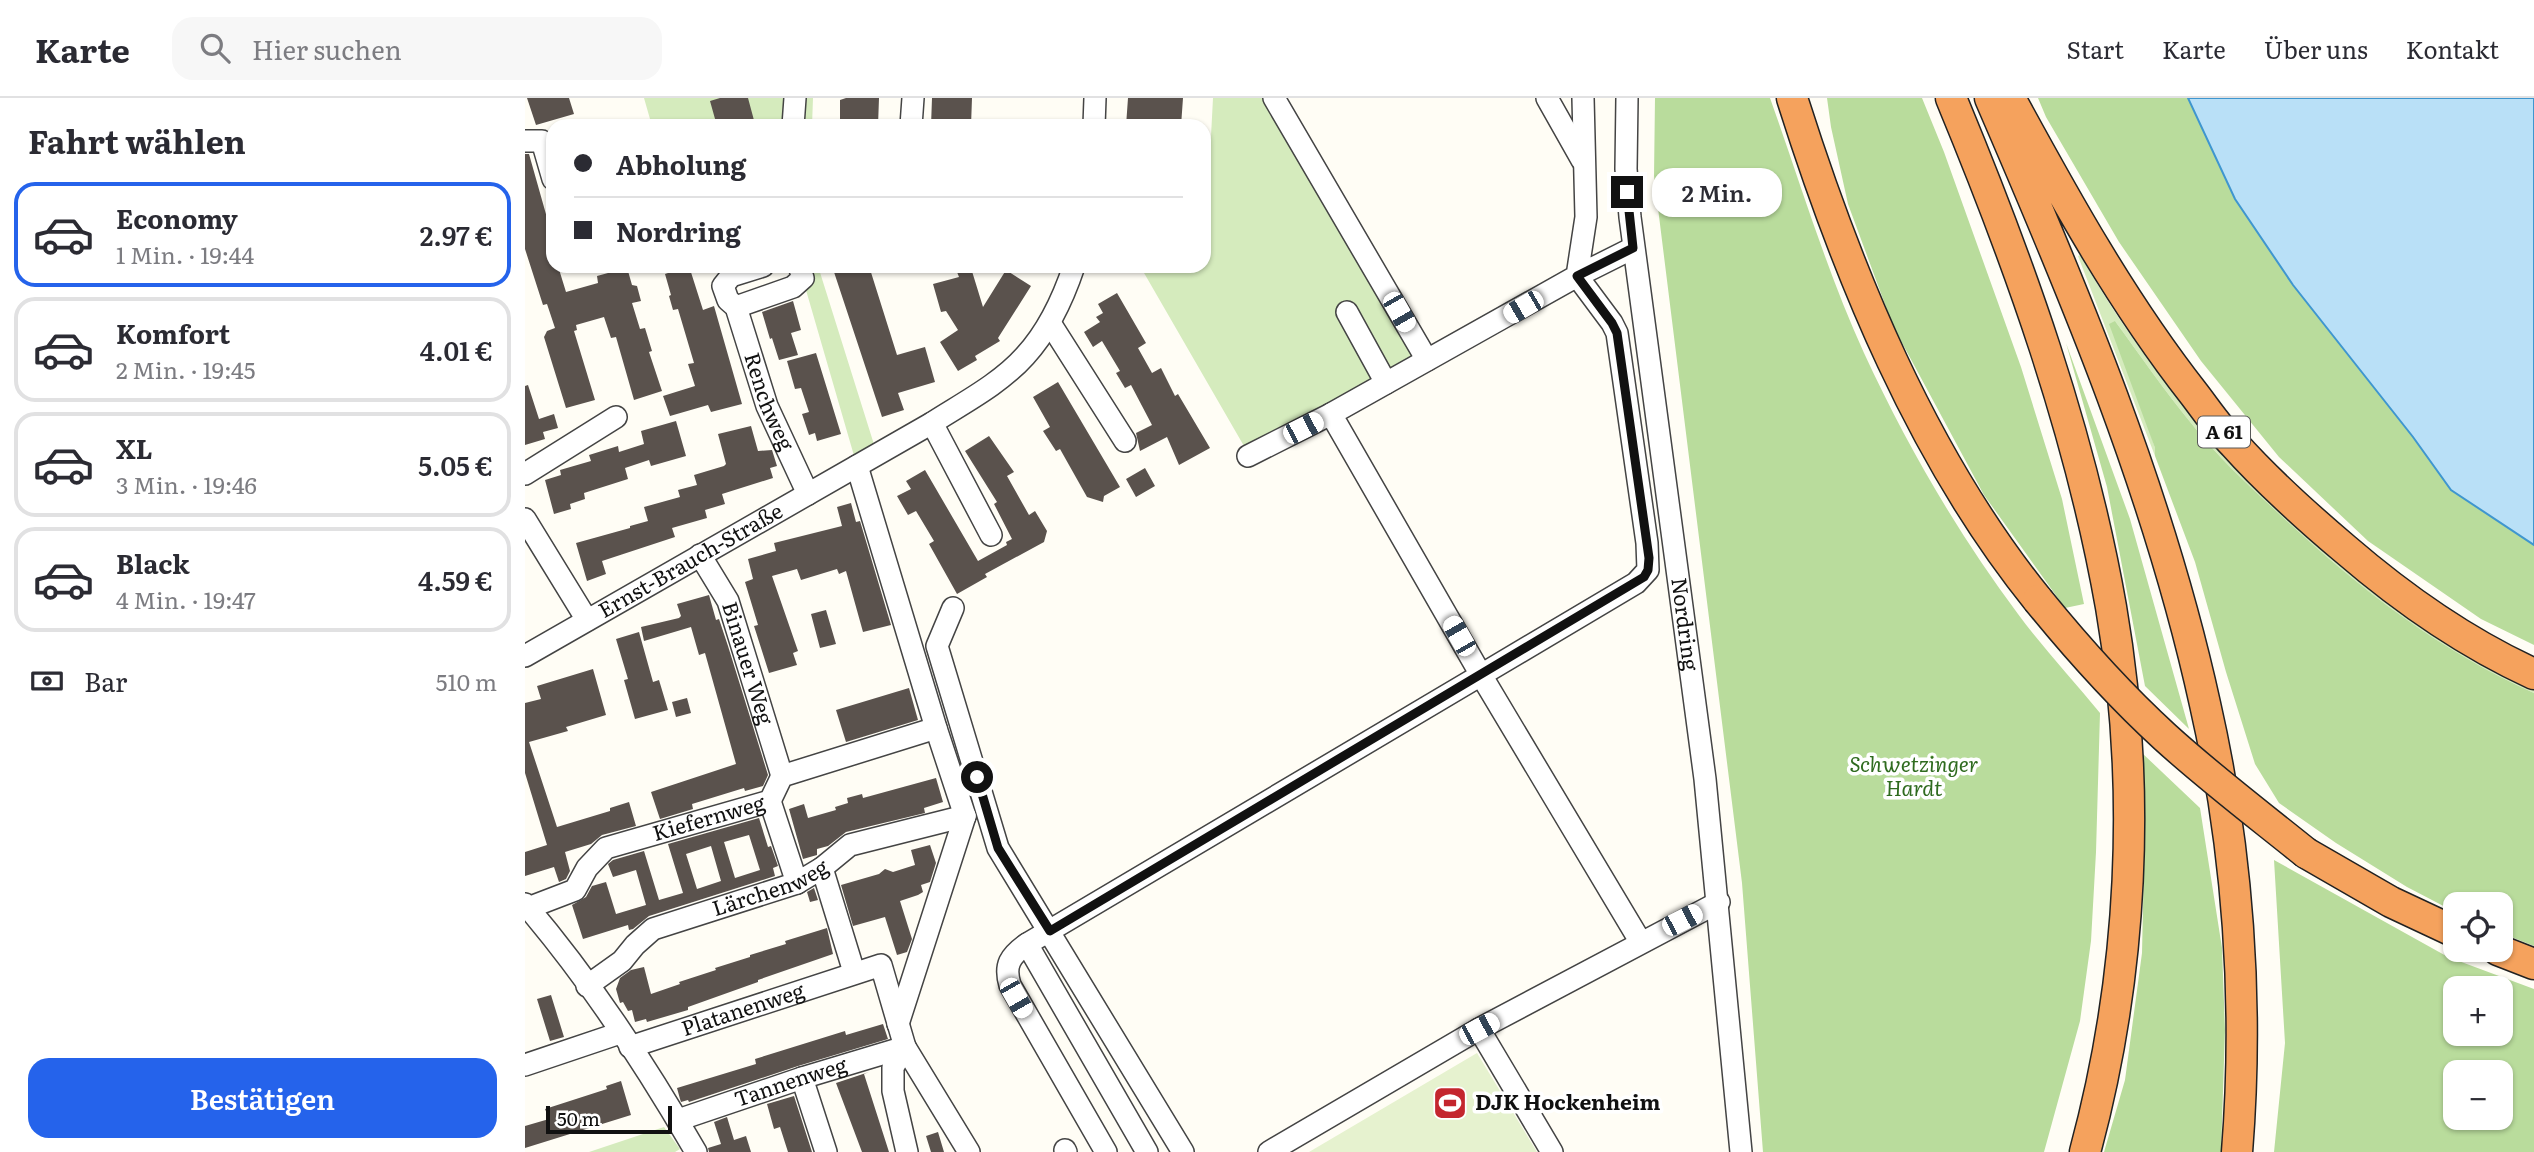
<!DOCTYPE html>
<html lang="de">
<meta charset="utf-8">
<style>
body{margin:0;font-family:Literata,serif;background:#f7f7f7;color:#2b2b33;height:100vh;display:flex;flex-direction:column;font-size:26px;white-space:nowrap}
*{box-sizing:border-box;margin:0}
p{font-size:23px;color:#7c7c81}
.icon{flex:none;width:38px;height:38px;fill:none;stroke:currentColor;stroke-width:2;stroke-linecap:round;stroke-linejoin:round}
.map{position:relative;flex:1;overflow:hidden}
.panel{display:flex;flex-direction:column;background:#fff;width:525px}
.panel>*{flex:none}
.top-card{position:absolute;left:21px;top:21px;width:665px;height:154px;border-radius:21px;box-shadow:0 2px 5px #0004;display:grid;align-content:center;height:154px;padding:0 28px;background:#fff}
.buttons{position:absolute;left:1918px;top:794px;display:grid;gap:14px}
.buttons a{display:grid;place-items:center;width:70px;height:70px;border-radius:14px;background:#fff;box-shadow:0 2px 5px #0004;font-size:35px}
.scale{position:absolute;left:21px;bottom:18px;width:126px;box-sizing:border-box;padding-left:7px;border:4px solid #111;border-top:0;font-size:19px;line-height:24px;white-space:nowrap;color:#111;-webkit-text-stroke:5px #fff;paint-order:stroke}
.end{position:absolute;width:32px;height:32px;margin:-16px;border:9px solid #111;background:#fff;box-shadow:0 0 0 4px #fff}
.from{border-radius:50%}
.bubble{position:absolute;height:49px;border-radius:21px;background:#fff;box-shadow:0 2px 5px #0004;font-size:23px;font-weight:600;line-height:49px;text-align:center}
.car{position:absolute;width:21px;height:42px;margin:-21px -10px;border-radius:9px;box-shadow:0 0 5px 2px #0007;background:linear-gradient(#fff 24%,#345 0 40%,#fff 0 76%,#345 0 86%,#fff 0)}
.top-card b{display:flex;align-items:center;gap:24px;height:66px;font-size:26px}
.top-card b+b{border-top:2px solid #e1e1e2}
.top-card i{width:18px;height:18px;background:#2b2b33}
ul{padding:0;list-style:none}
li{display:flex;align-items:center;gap:21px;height:105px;margin:0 14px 10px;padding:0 14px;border:4px solid #e1e1e2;border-radius:21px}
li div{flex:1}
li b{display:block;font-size:26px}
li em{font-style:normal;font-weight:600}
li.on{border-color:#2563eb}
li>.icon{width:63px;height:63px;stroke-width:1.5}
h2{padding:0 28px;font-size:32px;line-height:84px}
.pay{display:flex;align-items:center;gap:18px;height:77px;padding:0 28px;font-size:26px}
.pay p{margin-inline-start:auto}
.button{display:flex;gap:14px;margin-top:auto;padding:14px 28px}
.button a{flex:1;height:80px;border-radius:21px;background:#2563eb;color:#fff;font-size:28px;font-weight:600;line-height:80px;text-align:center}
header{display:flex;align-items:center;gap:42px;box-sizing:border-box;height:98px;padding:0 35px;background:#fff;border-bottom:2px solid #e1e1e2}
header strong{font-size:33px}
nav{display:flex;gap:38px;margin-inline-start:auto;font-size:24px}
.search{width:490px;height:63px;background:#f7f7f7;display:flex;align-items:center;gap:18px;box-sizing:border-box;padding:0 24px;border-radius:21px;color:#7c7c81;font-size:26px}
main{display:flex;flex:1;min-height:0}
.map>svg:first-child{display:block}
.green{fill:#d5ebbd}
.forest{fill:#b9dc9c;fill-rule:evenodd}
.pitch{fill:#e6f2cf}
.water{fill:#b9e0f7;stroke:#3f96cf;stroke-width:2}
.building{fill:#5a524d;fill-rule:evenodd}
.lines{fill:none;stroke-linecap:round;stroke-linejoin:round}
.minor-casing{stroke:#444;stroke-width:24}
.highway-casing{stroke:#222;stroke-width:33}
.minor{stroke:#fff;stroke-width:21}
.highway{stroke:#f5a25d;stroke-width:30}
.highway-bridge-casing{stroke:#222;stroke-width:33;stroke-linecap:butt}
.highway-bridge{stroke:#f5a25d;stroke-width:30}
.route{stroke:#111;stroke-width:9}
.labels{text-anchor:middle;stroke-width:7;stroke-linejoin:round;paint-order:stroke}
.shield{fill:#fff;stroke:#585858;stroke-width:2}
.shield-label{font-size:19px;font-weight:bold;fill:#111}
.street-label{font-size:21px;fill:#111;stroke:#fff}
.park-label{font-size:21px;font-style:italic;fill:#2f6b1f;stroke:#fff}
.poi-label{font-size:21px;font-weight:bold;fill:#111;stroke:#fff;text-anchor:start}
</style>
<header>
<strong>Karte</strong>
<div class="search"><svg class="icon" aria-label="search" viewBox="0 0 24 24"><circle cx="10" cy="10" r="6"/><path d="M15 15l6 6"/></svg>Hier suchen</div>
<nav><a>Start</a><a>Karte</a><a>Über uns</a><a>Kontakt</a></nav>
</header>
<main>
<section class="panel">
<h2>Fahrt wählen</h2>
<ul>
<li class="on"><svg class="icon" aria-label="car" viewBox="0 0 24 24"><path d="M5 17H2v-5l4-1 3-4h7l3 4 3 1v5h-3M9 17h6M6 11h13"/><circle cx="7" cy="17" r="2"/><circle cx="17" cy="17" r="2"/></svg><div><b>Economy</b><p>1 Min. · 19:44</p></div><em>2.97 €</em></li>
<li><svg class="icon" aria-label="car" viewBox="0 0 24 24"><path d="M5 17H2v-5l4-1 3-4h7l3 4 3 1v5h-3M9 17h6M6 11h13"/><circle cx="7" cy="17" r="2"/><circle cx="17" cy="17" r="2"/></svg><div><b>Komfort</b><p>2 Min. · 19:45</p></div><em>4.01 €</em></li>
<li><svg class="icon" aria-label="car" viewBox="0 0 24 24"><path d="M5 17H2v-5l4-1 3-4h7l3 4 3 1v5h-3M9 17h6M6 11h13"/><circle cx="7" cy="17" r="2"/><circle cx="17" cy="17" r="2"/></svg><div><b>XL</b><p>3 Min. · 19:46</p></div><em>5.05 €</em></li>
<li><svg class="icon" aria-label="car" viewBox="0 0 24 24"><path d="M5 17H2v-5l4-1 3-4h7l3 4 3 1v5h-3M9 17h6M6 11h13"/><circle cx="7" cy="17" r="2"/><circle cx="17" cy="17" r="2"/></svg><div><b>Black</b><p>4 Min. · 19:47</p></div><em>4.59 €</em></li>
</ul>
<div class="pay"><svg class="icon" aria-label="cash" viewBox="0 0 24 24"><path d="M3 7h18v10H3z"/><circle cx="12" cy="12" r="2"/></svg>Bar<p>510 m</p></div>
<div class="button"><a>Bestätigen</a></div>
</section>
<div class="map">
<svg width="2009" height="1054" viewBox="0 0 2009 1054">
<rect width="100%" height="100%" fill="#fffdf5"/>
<path class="green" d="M119,0H288L287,28H127Z
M688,0H746L899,261L723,355L615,168H679V115H682Z
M1555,157C1620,270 1703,370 1801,455C1833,483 1866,510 1902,533C1937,555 1973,574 2009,592V595C1912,552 1827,485 1750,412C1721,385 1691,357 1666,325C1639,292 1615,257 1590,223L1630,350V358L1553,158Z
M274,168H293L352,356L332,368Z
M139,1029L155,1051L150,1054H64Z"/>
<path class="forest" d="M1130,0H1245C1275,84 1302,174 1339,255C1381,346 1433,436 1493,516C1518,550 1548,582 1575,615L1571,754L1566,843L1555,923L1519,1054H1238L1217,785L1129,78Z
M1302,0H1397L1419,54L1496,269L1537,401L1559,506L1540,510L1459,397L1368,228L1323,106L1306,29Z
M1513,0H1663L1710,101L1768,187L1888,339L1926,392L2009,447V547L1956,521L1843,443L1754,359L1676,263L1594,144L1521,19Z
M1590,223C1615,257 1639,292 1666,325C1691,357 1721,385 1750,412C1827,485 1912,552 2009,595V848L1976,835V807H1930V814L1882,789L1811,745L1754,705L1730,666L1701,574L1670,464L1630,358V350L1584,226Z
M1541,245L1605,421L1664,631L1620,588L1582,389Z
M1617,655L1675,710L1697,850L1700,932L1696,1054H1579L1600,982L1617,855L1620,718Z
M1749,762L1923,859L2009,891V1054H1749L1760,945ZM1930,891H1976V936H1930ZM1930,975H1976V1020H1930Z"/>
<path class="pitch" d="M952,955L1012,1054H784Z"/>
<path class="water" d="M1663,0H2009V447L1926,392L1888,339L1768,187L1710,101Z"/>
<path class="building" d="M2,0H44L49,16L11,27Z
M195,0H223L230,26L192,28L185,3Z
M321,0H354L353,28H320V23H315V2Z
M407,0H447L446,28H406Z
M603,0H658L656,28H601Z
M0,56H4L28,141V168H33L41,194L73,185L72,178L94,172L95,174L103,173L107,187L112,188L116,203L107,205L115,231L120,230L127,253L124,254L137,293L109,302L91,239L86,240L79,219L51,227L52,232L49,233L70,302L41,310L19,239L22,233L30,230L22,206L18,207L0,151Z
M141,168H164L178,212L189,208L217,306L186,314L183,307L145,318L138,298L170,288L163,266L169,265L153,211L148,212L144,198L146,197L140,176L143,175Z
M307,168H344L372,257L400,249L410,284L373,295L379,312L357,319Z
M446,170L458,209L481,172L506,188L473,240L475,243L450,258L452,262L433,273L415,244L433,232L421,213L416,214L408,186L434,179L432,174Z
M592,195L621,245L613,250L627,275L636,270L650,298L653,296L685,350L654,367L642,339L615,353L611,335L627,327L606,287L600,290L591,275L595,273L577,243L568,249L559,234L575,224L571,219L578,215L573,206Z
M268,203L276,232L266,235L273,257L254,262L247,240L245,241L237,214Z
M291,255L316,336L292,343L290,335L284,337L277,316L284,314L276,290L270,291L262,263Z
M533,284L595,389L579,398L578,404L562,399L535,351L531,353L518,333L525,329L508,299Z
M3,287L14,321L29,316L33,330L18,334L20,341L0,347V288Z
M151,323L161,358L126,368L124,362L100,370L103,381L59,395L60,401L45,406L46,411L29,416L20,382L36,377L35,372L66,363L64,357L93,348L94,354L119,346L116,333Z
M226,328L233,353L247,352L252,368L245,370L248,380L197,396L200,406L180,412L182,420L147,430L150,439L77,463L81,476L62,483L51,445L105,430V428L123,423L119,409L155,399L153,392L172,387L169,377L199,368L201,366L193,336Z
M464,338L489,374L482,378L504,417L510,413L522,433L519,444L460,476L462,479L432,496L404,446L409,443L391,413L383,417L372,398L386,391L381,383L400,372L453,463L482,447L481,444L487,441L469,406L472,404L440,353Z
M620,370L630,388L611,399L601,381Z
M326,405L331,424L335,423L366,527L338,534L321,473L314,476L312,471L276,482L272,471L247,478L273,553L268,555L272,567L244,575L229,528L233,527L220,484L228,481L223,461L251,453L249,445L317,428L312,409Z
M184,497L191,522L194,521L203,548L243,677L238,688L220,693L219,690L167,706L168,711L135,721L126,694L211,666L180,555L174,557L166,529L119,543L116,529L154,520L156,518L152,506Z
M301,512L311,546L295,550L286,516Z
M114,534L128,584L134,582L143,612L110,621L99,582L103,581L91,541Z
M68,571L81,617L41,629L43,633L4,644L32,729L85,713V710L104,704L111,728L77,737L66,746L40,754L45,773L41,781L34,784L29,769L0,778V754L22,747L0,675V605L16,601L12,588Z
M384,590L393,622L321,644L311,612Z
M162,600L166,615L151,619L147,604Z
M411,680L418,704L399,710L400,715L321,734L303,748L292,751V757L278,761L264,711L279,706L283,720L311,712L310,709L323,705L322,700L337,696L338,700Z
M234,720L243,749L246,748L253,768L248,770L250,778L124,818L108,831L104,832L103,827L58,841L47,807L61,799L67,788L81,784L91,816L121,807L111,772L88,779L83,766L88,762L119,753L134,802L158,795L143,746ZM224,737L235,772L210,780L199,744ZM186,748L196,783L172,791L161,756Z
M405,747L411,765L405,784L396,787L398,794L393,797L375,803L387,841L382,854L372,857L360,819L328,828L316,787L354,776L360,771L368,774L390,767L386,752Z
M289,790L293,802L285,804L282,794Z
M302,830L308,856L233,882V884L163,909V912L122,924L121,921L110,924L107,912L103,913L98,904L95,905L91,891L95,880L106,872L119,869L126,896L155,886L154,884L191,872L190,870L225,859V857L261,846L260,843Z
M26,897L39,939L25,943L12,901Z
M358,926L363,941L273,968L164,1004L163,1002L156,1004L155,1001L152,990L231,966L230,961L320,933L321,937Z
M344,974L339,976L364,1054H337L311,985Z
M96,983L106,1017L0,1050V1028L24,1021L20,1011L82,991L81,988Z
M269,998L287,1054H263L255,1029L249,1031L242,1006Z
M202,1019L209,1042L221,1038L226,1054H184L183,1050L196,1046L189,1024Z
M413,1034L419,1054H406L401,1038Z"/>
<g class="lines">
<g class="minor-casing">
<g id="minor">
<path d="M749,0L902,262"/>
<path d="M1022,0L1057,62"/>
<path d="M1058,0L1061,119L1052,178L806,316L956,577L1111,485L1123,472L1122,445L1092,235L1087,225L1052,178L1108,150"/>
<path id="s1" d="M1102,0L1101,71L1105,119L1180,681L1216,1054"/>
<path d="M268,28L270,0"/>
<path d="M386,28L388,0"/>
<path d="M569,28L570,0"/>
<path d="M0,43H17L28,81"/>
<path id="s2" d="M238,168L206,178L198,188L203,202L211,209L242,308L283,396"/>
<path d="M211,209L268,189L278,180L274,168"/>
<path d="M822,214L861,285"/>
<path d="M525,225L600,343"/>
<path d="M407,325L466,437"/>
<path d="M723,358L806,316"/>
<path d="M332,368L411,630L440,718"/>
<path d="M0,376L91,319"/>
<path d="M0,421L62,522"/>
<path id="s3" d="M175,457L203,503L257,678"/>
<path d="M428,510L412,548L473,750L658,1054"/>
<path id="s4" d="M0,558L407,325C438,305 475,286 500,258C523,233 538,201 549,168"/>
<path d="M245,703L272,785"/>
<path d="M297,770L329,874"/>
<path d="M0,806C64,881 122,969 171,1054"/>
<path id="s5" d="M3,810L50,792L62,770L81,750L245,703L257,678L411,630"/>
<path d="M502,846C485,858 479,867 485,887L581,1054"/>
<path id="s6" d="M62,888L97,863L110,847L128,831L272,785L297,770L325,747L440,718"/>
<path d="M373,926L440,718"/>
<path d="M954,931L1027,1054"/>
<path id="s7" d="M105,949L356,867L380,949L444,1054"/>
<path d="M380,949L368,969V993L382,1054"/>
<path d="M0,967L95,935"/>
<path d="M277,980L301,1054"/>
<path id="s8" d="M153,1022L277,980L380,949"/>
<path d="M540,1052L541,1054"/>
<path d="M622,1054L502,846L956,577L1115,843"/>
<path d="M744,1054L954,931L1194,804"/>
</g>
</g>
<g class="highway-casing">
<path id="highway" d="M1267,0C1322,174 1397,359 1513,502
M1426,0C1494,164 1555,333 1586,509C1617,689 1608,877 1560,1054
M1465,0C1550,196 1634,396 1680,606C1713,751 1724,905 1712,1054
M1485,0C1541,103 1597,204 1669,296C1682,313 1694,331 1709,346C1743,384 1781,418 1820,451C1878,501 1939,544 2009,576
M1781,755L1866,804L1930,834
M1973,852L2009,866"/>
</g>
<use href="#minor" class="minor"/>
<use href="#highway" class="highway"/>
<g class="highway-bridge-casing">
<path id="highway-bridge" d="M1513,502C1552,550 1594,597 1640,639C1685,680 1734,717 1781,755"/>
</g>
<use href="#highway-bridge" class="highway-bridge"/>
</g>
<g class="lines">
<path class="route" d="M452,679L473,750L525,833L1119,479L1123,472L1124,460L1092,235L1087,225L1052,178L1108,150L1102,94"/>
</g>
<defs>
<g id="stadium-square" transform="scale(1.75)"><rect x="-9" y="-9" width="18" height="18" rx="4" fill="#c4262e" stroke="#fff"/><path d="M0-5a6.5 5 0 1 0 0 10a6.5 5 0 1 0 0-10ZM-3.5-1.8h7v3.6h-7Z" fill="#fff"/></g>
</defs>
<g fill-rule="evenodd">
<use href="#stadium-square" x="925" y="1005"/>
</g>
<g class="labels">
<rect class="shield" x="1673" y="318.5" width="52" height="31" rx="5"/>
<g class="shield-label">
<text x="1699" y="341">A 61</text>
</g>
<g class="street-label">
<text dy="7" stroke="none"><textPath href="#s2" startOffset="172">Renchweg</textPath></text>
<text dy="7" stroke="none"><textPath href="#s4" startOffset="191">Ernst-Brauch-Straße</textPath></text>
<text dy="7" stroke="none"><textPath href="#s1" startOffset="530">Nordring</textPath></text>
<text dy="7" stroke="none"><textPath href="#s3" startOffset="119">Binauer Weg</textPath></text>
<text dy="7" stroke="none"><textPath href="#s5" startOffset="210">Kiefernweg</textPath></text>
<text dy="7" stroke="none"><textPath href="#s6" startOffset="212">Lärchenweg</textPath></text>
<text dy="7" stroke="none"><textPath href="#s7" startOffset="119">Platanenweg</textPath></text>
<text dy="7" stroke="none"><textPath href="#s8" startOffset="119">Tannenweg</textPath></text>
</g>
<g class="park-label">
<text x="1389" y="674">Schwetzinger<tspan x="1389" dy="24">Hardt</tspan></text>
</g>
<g class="poi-label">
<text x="950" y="1012">DJK Hockenheim</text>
</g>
</g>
</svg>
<div class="buttons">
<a><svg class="icon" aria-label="locate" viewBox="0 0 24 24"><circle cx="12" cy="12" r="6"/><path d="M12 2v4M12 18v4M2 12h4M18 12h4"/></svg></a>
<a>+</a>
<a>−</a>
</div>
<div class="scale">50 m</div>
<i class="end from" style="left:452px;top:679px"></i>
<i class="end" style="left:1102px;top:94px"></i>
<div class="bubble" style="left:1127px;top:70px;width:130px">2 Min.</div>
<i class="car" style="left:998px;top:209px;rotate:240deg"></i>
<i class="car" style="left:874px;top:214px;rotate:150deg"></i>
<i class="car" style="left:778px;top:330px;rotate:63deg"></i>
<i class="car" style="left:934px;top:538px;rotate:330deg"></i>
<i class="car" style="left:1157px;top:822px;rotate:63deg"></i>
<i class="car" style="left:491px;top:900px;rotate:150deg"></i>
<i class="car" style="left:954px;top:931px;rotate:62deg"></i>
<div class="top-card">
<b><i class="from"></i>Abholung</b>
<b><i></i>Nordring</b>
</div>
</div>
</main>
